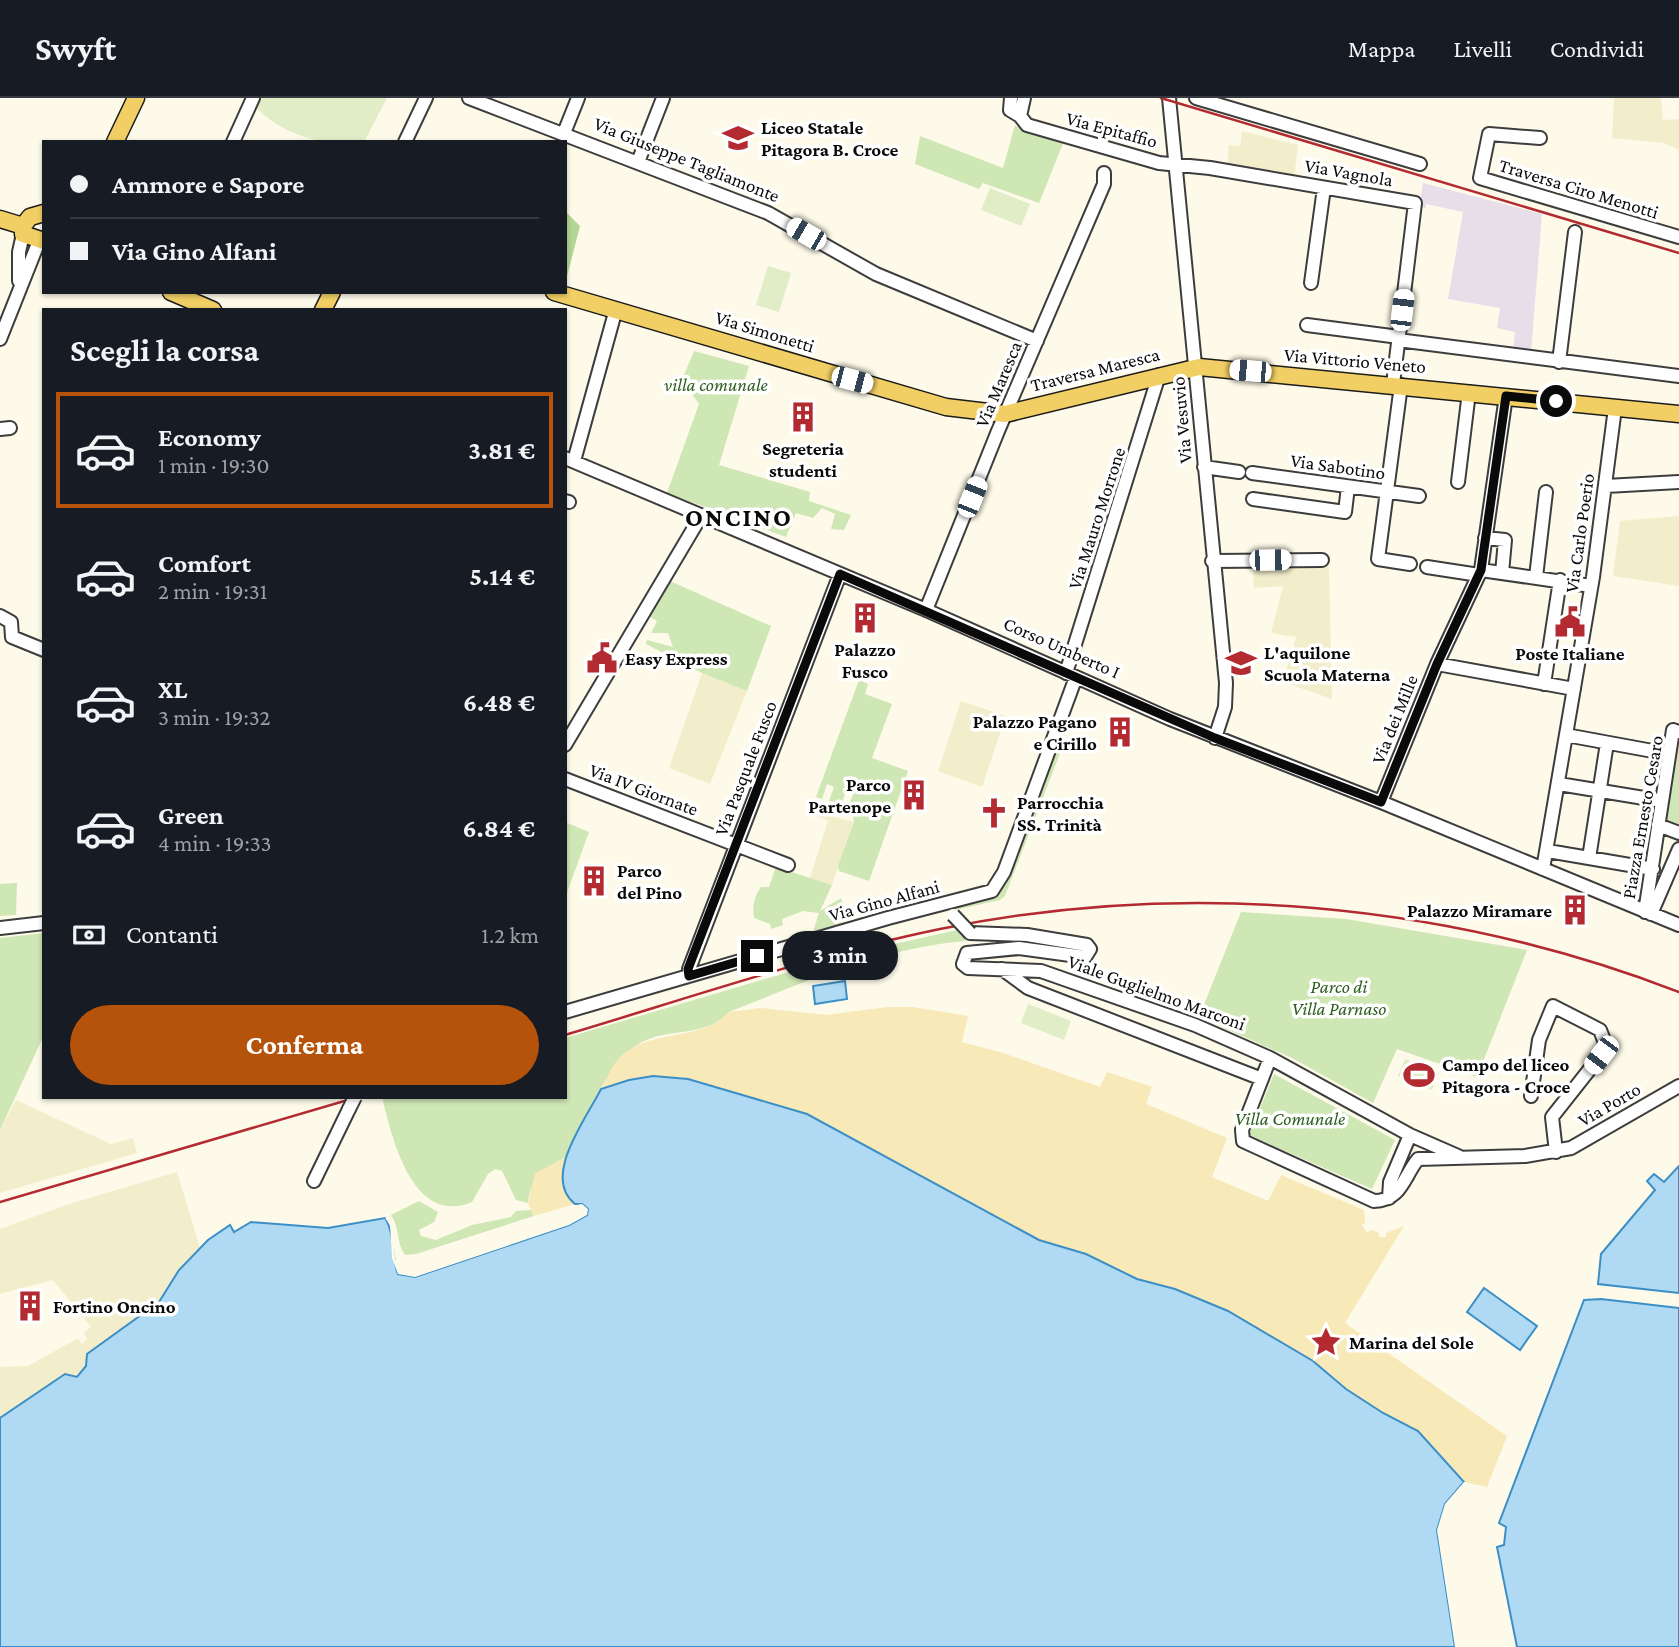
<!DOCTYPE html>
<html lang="it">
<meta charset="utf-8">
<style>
body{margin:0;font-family:"Crimson Pro",serif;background:#20242c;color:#f1f3f6;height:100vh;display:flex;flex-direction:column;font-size:26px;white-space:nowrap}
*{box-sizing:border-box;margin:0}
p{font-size:23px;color:#9ea1a6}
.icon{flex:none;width:38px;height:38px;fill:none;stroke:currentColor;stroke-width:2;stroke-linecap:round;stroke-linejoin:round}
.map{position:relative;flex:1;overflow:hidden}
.sheet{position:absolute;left:42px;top:210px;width:525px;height:791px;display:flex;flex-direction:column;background:#171b24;border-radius:0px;box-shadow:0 2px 5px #0004}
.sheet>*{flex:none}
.guide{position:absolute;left:42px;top:42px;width:525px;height:154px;border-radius:0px;box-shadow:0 2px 5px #0004;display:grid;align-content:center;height:154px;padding:0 28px;background:#171b24}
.end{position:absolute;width:32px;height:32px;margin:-16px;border:9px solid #0a0a0a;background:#fff;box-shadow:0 0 0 4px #fff}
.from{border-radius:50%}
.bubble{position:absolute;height:49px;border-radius:24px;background:#171b24;box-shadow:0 2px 5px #0004;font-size:23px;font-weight:700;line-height:49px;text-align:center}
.car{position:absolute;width:21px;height:42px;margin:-21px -10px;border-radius:9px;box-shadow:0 0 5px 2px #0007;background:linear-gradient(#fff 24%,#345 0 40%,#fff 0 76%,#345 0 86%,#fff 0)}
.guide b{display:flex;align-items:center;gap:24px;height:66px;font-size:26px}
.guide b+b{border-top:2px solid #363941}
.guide i{width:18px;height:18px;background:#f1f3f6}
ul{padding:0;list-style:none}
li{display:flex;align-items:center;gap:21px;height:116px;margin:0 14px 10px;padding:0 14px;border:4px solid transparent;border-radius:0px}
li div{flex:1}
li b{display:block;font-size:26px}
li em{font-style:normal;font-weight:700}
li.current{border-color:#b45309}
li>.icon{width:63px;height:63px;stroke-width:1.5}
h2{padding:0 28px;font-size:32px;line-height:84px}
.pay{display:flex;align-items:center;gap:18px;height:77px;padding:0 28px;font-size:26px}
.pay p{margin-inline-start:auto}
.action{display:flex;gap:14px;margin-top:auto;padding:14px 28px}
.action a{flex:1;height:80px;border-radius:42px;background:#b45309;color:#fff;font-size:28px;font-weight:700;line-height:80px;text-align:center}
header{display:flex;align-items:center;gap:42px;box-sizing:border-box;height:98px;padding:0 35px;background:#171b24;border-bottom:2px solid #363941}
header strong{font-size:33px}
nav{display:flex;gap:38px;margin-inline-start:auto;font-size:24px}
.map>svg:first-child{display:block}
.industrial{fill:#e8dee9}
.farmland{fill:#f2eecb}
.green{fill:#cfe6b5}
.forest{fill:#b2d695}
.sand{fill:#f7e9b8}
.pitch{fill:#e0edc6}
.water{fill:#b0daf3;stroke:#3b8fc6;stroke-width:2}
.pier{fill:#fefae9}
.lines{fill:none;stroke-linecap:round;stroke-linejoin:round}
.minor-casing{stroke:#3d3d3d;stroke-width:16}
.major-casing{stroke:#1b1b1b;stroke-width:19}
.minor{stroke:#fff;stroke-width:12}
.major{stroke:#f2cf65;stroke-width:16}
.rail{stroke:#b32a31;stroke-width:2.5}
.minor-bridge-casing{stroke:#3d3d3d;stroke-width:16;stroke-linecap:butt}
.minor-bridge{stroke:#fff;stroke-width:12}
.route{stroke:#0a0a0a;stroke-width:9}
.labels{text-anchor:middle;stroke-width:7;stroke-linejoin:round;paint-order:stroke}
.poi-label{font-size:19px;font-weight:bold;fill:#0a0a0a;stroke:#fff;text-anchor:start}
.street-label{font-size:19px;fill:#0a0a0a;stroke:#fff}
.park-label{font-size:19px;font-style:italic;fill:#2c5e1f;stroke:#fff}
.district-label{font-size:26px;font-weight:bold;letter-spacing:2px;fill:#0a0a0a;stroke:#fff}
</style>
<header>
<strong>Swyft</strong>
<nav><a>Mappa</a><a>Livelli</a><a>Condividi</a></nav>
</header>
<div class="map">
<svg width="1679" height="1549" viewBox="0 0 1679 1549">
<rect width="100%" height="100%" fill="#fefae9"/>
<path class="industrial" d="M1423,85L1542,116L1531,256L1513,253L1515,234L1497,230L1500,210L1448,201L1463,114L1426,106V110L1419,109Z"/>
<path class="farmland" d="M1614,0H1661L1663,22L1679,21V52L1664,45L1612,40Z
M1242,33L1298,47L1294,80L1227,69L1229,47L1240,48Z
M1679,418V488L1613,478L1620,423Z
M1329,468L1332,601L1283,584L1296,539L1271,535L1283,488L1254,490L1253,470Z
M702,575L747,593L710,686L669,670Z
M961,603L1006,618L982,689L938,673Z
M816,714L854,724L832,787L810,780L828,723L815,717Z
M16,1002L111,1046L133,1040L137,1055L0,1095V1032Z
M177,1074L200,1150L179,1172L159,1204L87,1256L86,1268L77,1279L65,1276L0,1320V1269L28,1268L78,1240L82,1246L87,1241L84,1235L91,1229L53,1182L0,1196V1131L69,1106Z"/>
<path class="green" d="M1015,27L1022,32L1064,43L1039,105L983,85L979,91L915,66L920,38L1003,70Z
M694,253L749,268L719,367L810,394L809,403L851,417L844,432L831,431L835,416L822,410L813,420L796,415L786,439L667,395L699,306L682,282Z
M670,483L771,528L747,593L702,575L646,546L647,542L673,549L668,535H651L657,523L649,518Z
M859,582L868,586L865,596L892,606L872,660L908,673L869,783L839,773L838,768L854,724L852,713L848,711L853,696L846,693L841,708L829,703L834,689L827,686L822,701L816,699Z
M1053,641L1064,645L1005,798L1000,802L951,813L947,805L992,793Z
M1679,647V729L1664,721L1675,652Z
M565,724L589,734L565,800Z
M776,769L832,787L820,813L841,800L847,823L813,834L819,815L803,813L782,821L783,827L771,831L770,826L754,820C752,808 754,799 761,789H769Z
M17,785L16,817L0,818V786Z
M1241,814L1346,821L1527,852L1477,979L1397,951L1373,1005L1292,960L1199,919Z
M957,832L966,843C883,850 806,883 729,914C706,939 672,930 644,943C611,958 581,1026 567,1059C548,1066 529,1084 528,1105L516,1102L502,1073L495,1071L488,1076L472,1104C412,1129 392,1039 382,999H565V940L850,856Z
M44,835V937L0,1032V840Z
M1274,976L1395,1042L1372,1091L1249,1037Z
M419,1103L438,1114L434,1124L419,1132L421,1138L436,1142L472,1127L511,1119L516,1113L531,1112L534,1118L416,1156L405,1157C396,1145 400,1129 391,1117Z"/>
<path class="forest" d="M565,113L580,128L565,186Z"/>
<path class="sand" d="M887,909H913L968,918L962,944L1003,955L1100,989L1107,974L1152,989L1146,1006L1227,1040L1212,1079L1268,1103L1281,1077L1364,1112L1365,1125L1362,1127L1367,1135L1371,1132L1378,1134L1379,1139H1386V1135L1404,1128L1345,1225L1507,1338L1487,1389L1464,1384L1418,1333L1383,1315L1346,1291L1313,1263L1228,1213L1175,1191L1137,1181L1086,1156L1039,1142L807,1016L688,981L653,978L629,982L601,991C607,981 612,966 621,958C651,930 702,944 729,914L761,910L826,917Z
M567,1059C562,1077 559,1093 575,1106L534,1118L528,1105L535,1075Z"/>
<path class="pitch" d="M257,0H387L364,44C353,42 341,44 330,44C304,42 274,29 256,9Z
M990,90L1030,106L1021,128L981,112Z
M768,168L791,175L779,214L756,207Z
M1028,906L1071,923L1064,942L1021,925Z
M1405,961L1439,975L1432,992L1398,978Z"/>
<path class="water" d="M845,883L847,901L815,906L813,888Z
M653,978L688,981L807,1016L1039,1142L1086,1156L1137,1181L1175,1191L1228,1213L1313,1263L1346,1291L1383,1315L1418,1333L1464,1384L1445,1406L1437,1432L1455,1549H0V1320L65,1276L77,1279L86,1268L87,1256L159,1204L179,1172L208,1142L230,1127L234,1134L251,1124L328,1130L385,1120C395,1135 391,1158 398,1176L415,1179L569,1127L587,1117L588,1111L582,1106H575C541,1079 586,1021 601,991L629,982Z
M1679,1068V1195L1598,1186L1601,1156L1655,1092L1647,1083L1654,1076L1664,1084Z
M1484,1190L1537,1228L1520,1252L1467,1214Z
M1601,1201L1679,1210V1549H1517L1497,1449L1504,1447L1506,1429L1499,1425L1584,1202Z"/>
<path class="pier" d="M582,1106L588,1111L587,1117L569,1127L415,1179L398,1176L392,1160L390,1127L385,1120L388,1119L393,1126L395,1160L400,1173L415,1175L567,1124L584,1115L580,1109L571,1108Z
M1464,1384H1468L1448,1407L1441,1433L1458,1549H1455L1437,1432L1445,1406Z"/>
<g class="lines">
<g class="minor-casing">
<path id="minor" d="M469,0L768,115L876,176L1037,243
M1011,0L1010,12L1020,18
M1024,0L1020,18L1027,27L1159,65L1210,70L1415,105L1393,286
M1169,0L1226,585L1225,609L1215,640
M1196,0L1420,66
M564,35L578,0
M1540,40L1489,36L1480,80L1679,139
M233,44L253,0
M405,44L426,0
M638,64L663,0
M19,183V154L23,136
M1311,185L1324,90
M1307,227L1399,239
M0,241L39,143
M1398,242L1679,278
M1559,264L1575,134
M1401,287L1378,461L1410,466
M0,331L10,330
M565,360L926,512L1170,621L1381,704L1679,827
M574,363L616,211
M1204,369L1239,374
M1252,375L1419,398
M1458,384L1469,294
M1606,388L1679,384
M1253,401L1345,414L1348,389
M565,403L569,404
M1485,440L1505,442L1502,475
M1212,463L1322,462
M1427,469L1479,477
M1481,472L1591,488
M1536,479L1546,394
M926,512L998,333L1104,86V75
M0,518L11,524L12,539L44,552
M1437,566L1574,591
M1066,575L1159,277
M1544,586L1560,482
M1566,637L1669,656
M565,647L701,418
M565,681L788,767
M1559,686L1662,703
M1381,704L1437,566L1481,472L1506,298
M1658,727L1679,735
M1548,753L1653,771
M1589,760L1607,645
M1543,771L1593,479L1615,310
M1645,814L1673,632L1679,634
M1651,816L1679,751
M0,830L44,825
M970,835L1027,837L1087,847L1090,851L1085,859L1019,850L967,855L963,866L968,870L1041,873L1195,927L1270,960L1410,1037L1458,1058
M1002,871L1028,890L1262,981
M689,878V871L840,476
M565,914L888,820L992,793L1004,774L1076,579
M1270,960L1242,1032L1243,1043L1374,1103C1401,1103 1404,1078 1418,1061L1525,1058L1571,1050L1679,988
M1531,998L1539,942L1553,908L1600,932L1605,945L1601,957L1552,1019L1556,1054
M314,1083L349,1011
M1389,1100L1390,1084L1410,1037"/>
</g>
<g class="major-casing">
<path id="major" d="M115,44L136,0
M0,121L23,128
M23,128V136L44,143
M23,128L30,119L44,115
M171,194L213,212
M554,194L946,309L1005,316L1199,269L1679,316
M323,212L332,194"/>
</g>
<use href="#minor" class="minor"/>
<use href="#major" class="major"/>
<path class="rail" d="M1161,0L1679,155
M565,937C689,900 814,857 940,831C1185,781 1446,804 1679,894
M0,1104L358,999"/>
<g class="minor-bridge-casing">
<path id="minor-bridge" d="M953,817L970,835
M349,1011L355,999"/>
</g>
<use href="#minor-bridge" class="minor-bridge"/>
</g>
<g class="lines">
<path class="route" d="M757,858L689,878L688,871L840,476L1215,640L1381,704L1437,566L1481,472L1506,298L1556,303"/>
</g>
<defs>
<g id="school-bare" transform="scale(2.415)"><path d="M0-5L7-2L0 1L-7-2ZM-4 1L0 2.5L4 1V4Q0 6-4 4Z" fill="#b32a31" stroke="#fff" stroke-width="2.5" paint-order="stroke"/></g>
<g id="building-bare" transform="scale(2.415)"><path d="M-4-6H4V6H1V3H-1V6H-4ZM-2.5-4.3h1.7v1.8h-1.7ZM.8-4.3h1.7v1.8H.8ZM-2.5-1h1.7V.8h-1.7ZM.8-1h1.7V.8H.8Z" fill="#b32a31" stroke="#fff" stroke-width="2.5" paint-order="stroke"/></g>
<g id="civic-bare" transform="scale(2.415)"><path d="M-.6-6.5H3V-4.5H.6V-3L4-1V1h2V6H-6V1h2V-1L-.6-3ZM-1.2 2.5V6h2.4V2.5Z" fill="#b32a31" stroke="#fff" stroke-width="2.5" paint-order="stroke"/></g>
<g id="church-bare" transform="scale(2.415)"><path d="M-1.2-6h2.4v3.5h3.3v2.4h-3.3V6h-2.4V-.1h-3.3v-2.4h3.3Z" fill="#b32a31" stroke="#fff" stroke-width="2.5" paint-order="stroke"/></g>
<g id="stadium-bare" transform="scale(2.415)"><path d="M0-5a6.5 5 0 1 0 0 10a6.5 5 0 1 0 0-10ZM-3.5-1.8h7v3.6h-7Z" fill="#b32a31" stroke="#fff" stroke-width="2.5" paint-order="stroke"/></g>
<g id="sight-bare" transform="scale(2.415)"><path d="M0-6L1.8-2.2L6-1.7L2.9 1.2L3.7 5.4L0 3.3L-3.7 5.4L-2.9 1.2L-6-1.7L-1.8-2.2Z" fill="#b32a31" stroke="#fff" stroke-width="2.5" paint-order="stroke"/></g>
</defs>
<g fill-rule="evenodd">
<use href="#school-bare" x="738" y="40"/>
<use href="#building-bare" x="803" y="319"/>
<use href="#building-bare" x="865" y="520"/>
<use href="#civic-bare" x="1570" y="524"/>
<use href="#civic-bare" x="602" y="560"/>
<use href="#school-bare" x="1241" y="565"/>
<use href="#building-bare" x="1120" y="634"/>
<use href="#building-bare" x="914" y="697"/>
<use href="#church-bare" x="994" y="715"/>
<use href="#building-bare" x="594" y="783"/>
<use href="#building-bare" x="1575" y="812"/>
<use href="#stadium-bare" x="1419" y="977"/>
<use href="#building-bare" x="30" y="1208"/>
<use href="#sight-bare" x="1326" y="1244"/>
</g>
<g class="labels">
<g class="poi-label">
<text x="761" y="36">Liceo Statale<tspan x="761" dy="22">Pitagora B. Croce</tspan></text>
<text x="803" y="357" text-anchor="middle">Segreteria<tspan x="803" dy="22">studenti</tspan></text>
<text x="865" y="558" text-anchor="middle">Palazzo<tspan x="865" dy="22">Fusco</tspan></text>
<text x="1264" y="561">L'aquilone<tspan x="1264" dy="22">Scuola Materna</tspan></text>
<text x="1570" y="562" text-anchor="middle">Poste Italiane</text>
<text x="625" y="567">Easy Express</text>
<text x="1097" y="630" text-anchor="end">Palazzo Pagano<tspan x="1097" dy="22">e Cirillo</tspan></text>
<text x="891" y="693" text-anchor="end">Parco<tspan x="891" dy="22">Partenope</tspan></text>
<text x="1017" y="711">Parrocchia<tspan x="1017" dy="22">SS. Trinità</tspan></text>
<text x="617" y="779">Parco<tspan x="617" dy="22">del Pino</tspan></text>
<text x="1552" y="819" text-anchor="end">Palazzo Miramare</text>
<text x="1442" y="973">Campo del liceo<tspan x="1442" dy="22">Pitagora - Croce</tspan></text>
<text x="53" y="1215">Fortino Oncino</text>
<text x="1349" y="1251">Marina del Sole</text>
</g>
<g class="street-label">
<text transform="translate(1112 31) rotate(15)" y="7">Via Epitaffio</text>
<text transform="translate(687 61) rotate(22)" y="7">Via Giuseppe Tagliamonte</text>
<text transform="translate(1349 74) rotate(10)" y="7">Via Vagnola</text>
<text transform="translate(1579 90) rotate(17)" y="7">Traversa Ciro Menotti</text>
<text transform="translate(765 233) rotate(17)" y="7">Via Simonetti</text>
<text transform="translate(1355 262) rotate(5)" y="7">Via Vittorio Veneto</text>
<text transform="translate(1095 271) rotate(-14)" y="7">Traversa Maresca</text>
<text transform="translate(998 286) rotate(-67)" y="7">Via Maresca</text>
<text transform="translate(1181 322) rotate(-95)" y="7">Via Vesuvio</text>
<text transform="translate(1338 368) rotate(8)" y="7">Via Sabotino</text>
<text transform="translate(1096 420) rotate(-72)" y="7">Via Mauro Morrone</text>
<text transform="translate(1579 435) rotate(-82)" y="7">Via Carlo Poerio</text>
<text transform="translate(1062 549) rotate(24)" y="7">Corso Umberto I</text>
<text transform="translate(1394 621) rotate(-68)" y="7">Via dei Mille</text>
<text transform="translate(745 670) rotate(-69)" y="7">Via Pasquale Fusco</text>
<text transform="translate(644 691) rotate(21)" y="7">Via IV Giornate</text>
<text transform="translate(1642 719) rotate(-80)" y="7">Piazza Ernesto Cesaro</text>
<text transform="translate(884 802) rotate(-15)" y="7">Via Gino Alfani</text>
<text transform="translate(1157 894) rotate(20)" y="7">Viale Guglielmo Marconi</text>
<text transform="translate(1609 1006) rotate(-30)" y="7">Via Porto</text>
</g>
<g class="park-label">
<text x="716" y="293">villa comunale</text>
<text x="1339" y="895">Parco di<tspan x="1339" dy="22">Villa Parnaso</tspan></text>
<text x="1290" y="1027">Villa Comunale</text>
</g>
<g class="district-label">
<text x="739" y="428">ONCINO</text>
</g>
</g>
</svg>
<i class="end from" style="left:1556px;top:303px"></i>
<i class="end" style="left:757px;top:858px"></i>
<div class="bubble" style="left:782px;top:833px;width:116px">3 min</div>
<i class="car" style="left:806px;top:136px;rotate:300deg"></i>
<i class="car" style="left:1402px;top:212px;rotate:7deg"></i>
<i class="car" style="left:1250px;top:273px;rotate:275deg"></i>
<i class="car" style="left:852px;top:282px;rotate:105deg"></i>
<i class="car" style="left:972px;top:399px;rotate:22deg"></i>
<i class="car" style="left:1270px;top:462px;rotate:89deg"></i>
<i class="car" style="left:1601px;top:957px;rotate:217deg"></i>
<div class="guide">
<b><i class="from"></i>Ammore e Sapore</b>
<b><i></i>Via Gino Alfani</b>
</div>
<section class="sheet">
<h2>Scegli la corsa</h2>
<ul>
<li class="current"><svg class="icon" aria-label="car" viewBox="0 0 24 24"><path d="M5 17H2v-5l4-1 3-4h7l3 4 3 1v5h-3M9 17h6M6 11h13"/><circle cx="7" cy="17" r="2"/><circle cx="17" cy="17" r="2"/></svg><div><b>Economy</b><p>1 min · 19:30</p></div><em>3.81 €</em></li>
<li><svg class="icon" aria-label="car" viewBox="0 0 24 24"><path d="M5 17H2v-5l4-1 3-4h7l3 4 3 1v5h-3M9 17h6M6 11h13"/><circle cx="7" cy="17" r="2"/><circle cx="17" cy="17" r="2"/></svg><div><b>Comfort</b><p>2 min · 19:31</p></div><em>5.14 €</em></li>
<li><svg class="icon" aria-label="car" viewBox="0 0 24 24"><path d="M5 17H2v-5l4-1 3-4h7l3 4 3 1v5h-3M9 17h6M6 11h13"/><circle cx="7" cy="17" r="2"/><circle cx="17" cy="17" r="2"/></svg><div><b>XL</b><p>3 min · 19:32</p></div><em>6.48 €</em></li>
<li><svg class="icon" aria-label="car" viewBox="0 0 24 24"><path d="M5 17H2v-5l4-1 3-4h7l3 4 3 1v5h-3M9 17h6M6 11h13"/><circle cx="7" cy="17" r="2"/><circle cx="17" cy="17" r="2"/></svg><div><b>Green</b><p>4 min · 19:33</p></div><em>6.84 €</em></li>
</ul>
<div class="pay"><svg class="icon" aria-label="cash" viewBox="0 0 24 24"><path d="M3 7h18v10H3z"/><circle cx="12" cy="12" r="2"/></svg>Contanti<p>1.2 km</p></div>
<div class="action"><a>Conferma</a></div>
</section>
</div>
